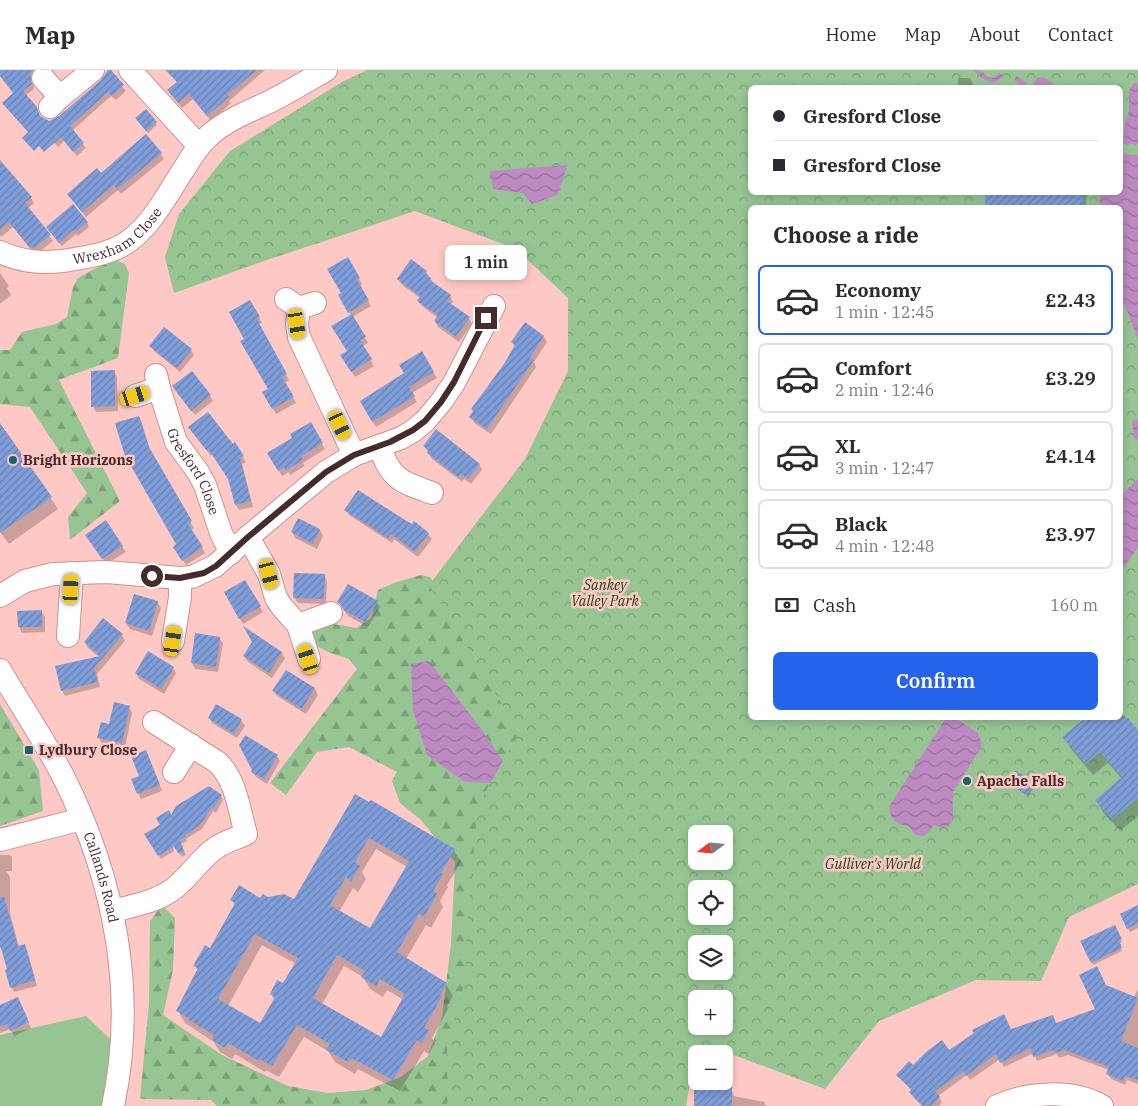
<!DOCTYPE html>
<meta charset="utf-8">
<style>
body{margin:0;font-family:"IBM Plex Serif",serif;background:#f7f7f7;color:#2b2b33;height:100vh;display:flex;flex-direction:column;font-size:19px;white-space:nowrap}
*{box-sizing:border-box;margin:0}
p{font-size:16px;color:#7c7c81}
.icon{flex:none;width:28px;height:28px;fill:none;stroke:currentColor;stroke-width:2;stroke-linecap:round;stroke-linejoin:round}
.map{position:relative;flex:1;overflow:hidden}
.panel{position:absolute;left:748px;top:135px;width:375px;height:515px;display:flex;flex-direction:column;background:#fff;border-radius:8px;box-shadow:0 2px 8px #0003}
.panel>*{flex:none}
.guide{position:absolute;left:748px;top:15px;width:375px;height:110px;border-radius:8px;box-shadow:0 2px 8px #0003;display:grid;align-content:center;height:110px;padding:0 25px;background:#fff}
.needle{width:32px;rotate:254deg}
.controls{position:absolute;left:688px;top:755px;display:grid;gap:10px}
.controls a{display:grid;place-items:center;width:45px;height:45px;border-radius:8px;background:#fff;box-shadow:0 2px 8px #0003;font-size:25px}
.end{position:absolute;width:22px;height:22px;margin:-11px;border:6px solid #452b2a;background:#fff;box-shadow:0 0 0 2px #fff}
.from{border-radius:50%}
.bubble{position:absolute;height:35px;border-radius:8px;background:#fff;box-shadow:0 2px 8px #0003;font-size:16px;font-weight:600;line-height:35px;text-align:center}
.car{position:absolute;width:15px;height:30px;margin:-15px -8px;border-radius:6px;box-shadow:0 0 4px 1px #0007;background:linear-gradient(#f5c518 24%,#345 0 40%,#f5c518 0 76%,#345 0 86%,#f5c518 0)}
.guide b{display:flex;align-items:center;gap:18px;height:48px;font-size:19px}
.guide b+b{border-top:1px solid #e1e1e2}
.guide i{width:12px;height:12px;background:#2b2b33}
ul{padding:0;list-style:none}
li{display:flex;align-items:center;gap:15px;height:70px;margin:0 10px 8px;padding:0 15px;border:2px solid #e1e1e2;border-radius:8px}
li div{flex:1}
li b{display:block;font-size:19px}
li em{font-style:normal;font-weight:600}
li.active{border-color:#2563eb}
li>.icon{width:45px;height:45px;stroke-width:1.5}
h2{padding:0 25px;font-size:22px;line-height:60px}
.pay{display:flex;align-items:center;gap:12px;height:55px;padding:0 25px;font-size:19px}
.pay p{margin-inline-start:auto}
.primary-button{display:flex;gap:10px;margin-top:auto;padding:10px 25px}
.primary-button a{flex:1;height:58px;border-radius:8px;background:#2563eb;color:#fff;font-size:20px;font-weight:600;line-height:58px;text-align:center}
header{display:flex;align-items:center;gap:30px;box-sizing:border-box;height:70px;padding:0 25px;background:#fff;border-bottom:1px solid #e1e1e2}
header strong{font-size:24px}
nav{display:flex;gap:28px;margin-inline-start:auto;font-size:18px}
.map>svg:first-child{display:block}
.green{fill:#96c593}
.forest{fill:url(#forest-firs)}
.park{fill:url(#park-crowns);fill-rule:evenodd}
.water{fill:url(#water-waves)}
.shadow{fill:#0003;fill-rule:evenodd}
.building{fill:url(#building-hatch);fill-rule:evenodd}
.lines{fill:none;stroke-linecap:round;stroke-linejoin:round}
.minor-casing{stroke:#d0908c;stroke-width:24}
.minor{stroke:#fff;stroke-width:22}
.route{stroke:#452b2a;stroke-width:6}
.poi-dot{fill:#18656c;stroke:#fec8c4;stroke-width:2}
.labels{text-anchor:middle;stroke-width:5;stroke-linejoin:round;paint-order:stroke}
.street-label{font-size:14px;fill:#452b2a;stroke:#fec8c4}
.poi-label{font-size:14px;font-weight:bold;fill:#452b2a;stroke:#fec8c4;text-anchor:start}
.park-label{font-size:14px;font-style:italic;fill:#134914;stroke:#fec8c4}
</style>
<header>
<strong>Map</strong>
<nav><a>Home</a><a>Map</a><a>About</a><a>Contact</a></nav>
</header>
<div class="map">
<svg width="1138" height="1036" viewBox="0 0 1138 1036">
<defs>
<pattern id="forest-firs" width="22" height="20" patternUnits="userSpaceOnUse" patternTransform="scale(1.25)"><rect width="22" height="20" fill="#96c593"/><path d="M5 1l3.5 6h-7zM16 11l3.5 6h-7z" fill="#7ca078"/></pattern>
<pattern id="park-crowns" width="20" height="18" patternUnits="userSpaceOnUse" patternTransform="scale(1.25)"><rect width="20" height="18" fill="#96c593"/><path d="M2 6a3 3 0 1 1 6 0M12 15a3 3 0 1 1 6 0" fill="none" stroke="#7ca078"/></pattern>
<pattern id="water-waves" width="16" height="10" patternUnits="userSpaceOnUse" patternTransform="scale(1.25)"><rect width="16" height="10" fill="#bc8ac1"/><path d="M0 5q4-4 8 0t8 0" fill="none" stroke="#9b719d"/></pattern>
<pattern id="building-hatch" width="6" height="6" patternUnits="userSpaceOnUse" patternTransform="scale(1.25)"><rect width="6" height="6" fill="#7f9eda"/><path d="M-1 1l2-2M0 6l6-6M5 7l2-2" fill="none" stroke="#6a81b1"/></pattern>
</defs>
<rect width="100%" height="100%" fill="#fec8c4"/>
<path class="green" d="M86,946L122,980L113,1036H0V965Z"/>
<path class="forest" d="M117,191L125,194L129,203L118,288L59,310L120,431L70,470L68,447L87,423L30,337L0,334V280H10L22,262L56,254L67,247L73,217L78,208L107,192Z
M421,505L430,507L525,618L526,1036H217L211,1030L140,1029L149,933L150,851L162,835L175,848L173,900L163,945L222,985L288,1016L328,1023L366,1020L401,1007L428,986L442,947L451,874L455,792L421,750L400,733L392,711L397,702L349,677L317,682L286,725L270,713L357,599L349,589L330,583L311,573L310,561L324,552L356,558L371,548L378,520L394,513Z
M0,634L39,700L43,741L0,756Z"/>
<path class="park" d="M367,0H1138V814L1069,847L1041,911L976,910L879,951L825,1019L707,975L702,984H696V994L692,1003L686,1036H447V977L465,911L467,854L478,735L519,662L429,515L525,389L568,301V228L516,179L415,141L261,192L174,223L165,187L179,144L230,81L342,12ZM750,18H1120V122H750ZM750,138H1120V648H750ZM696,764H724V791H696ZM696,819H724V846H696ZM696,874H724V901H696ZM696,929H724V956H696Z"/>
<path class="water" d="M973,0C984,0 985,8 994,8L999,3L1003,5C993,20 982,8 973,0Z
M1017,6L1031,17L1037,8C1046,6 1051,12 1057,17H1024L1014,10Z
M1134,13H1138V74H1123L1125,53L1129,41V20Z
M1123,84L1138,85V270L1128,243L1120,227V138L1099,137L1100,124L1103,123L1120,122Z
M568,95L557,125L532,134L523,123L493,119L490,101Z
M1138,349V370L1134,368L1132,351Z
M1138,409V477L1120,503V426Z
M429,591L482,660L503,691L490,713L465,712L427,685L413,640L411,594Z
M946,648H955L978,663L982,674L980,679L953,722C950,734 962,765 934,755L928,763L923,766L916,765L908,756C896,755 888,748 890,735Z"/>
<path class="shadow" d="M3,0H43L32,10L34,19L20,30L0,5V3Z
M107,0H109L126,21L116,30L111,26L72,61L86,78L77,86L64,71L58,77L46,63L60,47L102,11L107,5Z
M165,0H265L229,31L231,33L211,51L193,29L182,38L169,21L178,13Z
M958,8H970L975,18H958Z
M138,51L156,53L157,55L148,63Z
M161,84L164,89L121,124L118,120L86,147L72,130L101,105Z
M0,92L31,128L34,133L28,138L53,171L38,183L33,182L13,157L1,167L0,165Z
M1057,122H1087L1086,138H987Z
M87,152L89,157L78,166L76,164L62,176L47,157Z
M348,189L362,214L360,216L371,236L352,247L368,273L362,276L374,296L355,307L342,286L348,282L351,245L339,226L343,224Z
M426,202L434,214L450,226L453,232L450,235L469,248L472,254L459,272L438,257L435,251L438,248L422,236L418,231L420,228L402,215L398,209Z
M0,203L9,216L7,218L11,225L0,234Z
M250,231L262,253L259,254L262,263L289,310L285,313L296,333L276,344L264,322L269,319L246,269Z
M544,267L547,272L534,292L536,297L491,364L474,353L471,347L515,277L512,272Z
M151,276L191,280L194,285L180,302L154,281Z
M421,283L437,308L412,323L417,332L376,357L361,332L406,304Z
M114,302L117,307L118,341L96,342L93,336Z
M177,322L210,326L213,331L195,345Z
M139,347L142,353L151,384L194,458L191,460L205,483L186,495L174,477L178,475Z
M310,354L325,379L303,393L305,396L290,405L289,402L282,406L269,384L294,369Z
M0,355L58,439L9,474L0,462Z
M190,358L232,375L234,374L246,392L242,394L253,437L239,440L236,435L230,409L213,384L211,386Z
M425,377L479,394L482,400L471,414L464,409L462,412L432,389Z
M346,440L412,455L428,464L432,469L418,487L394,469L392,473L349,445Z
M298,449L320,460L323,466L317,479L295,468L292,462Z
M90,471L122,476L126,482L106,494Z
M324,505L327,511L326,534L298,533L294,527Z
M245,511L263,542L243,554L225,523Z
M157,532L161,538L152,566L130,559L126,553Z
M338,532H377L380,537L368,557L348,546Z
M41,541L45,547V562L22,563L19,557Z
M122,565L125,571L97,604L100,617L65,626L62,620L99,587L88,578L85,572Z
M219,568L223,573L218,602L195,599L192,593Z
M281,582L285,588L272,608L248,592L244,586Z
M173,598L176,603L164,624L139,609L136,603Z
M286,601L315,619L318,625L306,644L277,626L274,621Z
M216,635L241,650L245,656L237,668L212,653L209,648Z
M129,637L132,643L125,678L102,673L99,668Z
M1120,641L1138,662V746L1120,761L1103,742L1097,731L1122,709L1108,693L1093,705L1071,679L1064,667L1087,648H1120Z
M146,681L162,721L141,729L138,723Z
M277,686L280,691L267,714L256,707L252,702Z
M1016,702L1035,716L1028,726L1009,713Z
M221,726L223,730L216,743L213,741L202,759L186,769L187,771L181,774L186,785L182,787L173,774L174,781L161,789L146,764L171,747Z
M356,726L454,780L461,792L447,815L448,817L440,831L443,837L431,858L426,855L406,889L446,914L453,926L447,936L448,939L432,968L435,973L429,984L424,981L400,1021L358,999L355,1004L335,992L328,981L304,967L279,1007L266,1000L265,1002L235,984L232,989L220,982L214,972L185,953L178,941L198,901L195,896L210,879L235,835L232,830L268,828L295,831ZM376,779L407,797L370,860L339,842L353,818L358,822L366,809L362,802ZM262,875L296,894L284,915L271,924L275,931L261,955L228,936ZM344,896L363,907L370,919L383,927L387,920L404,930L381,969L322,934Z
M0,785H10L12,787V801H6L10,807V843L19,877L24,875L27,880L37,916L14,922L11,917L8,900L2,877L0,878Z
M1138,836V858L1130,862L1128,858Z
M1114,857L1122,872L1119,873L1122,881L1093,895L1082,871Z
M1106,916L1134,927L1138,919V1014L1127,1010L1125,1015L1111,1009L1108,1004L1109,1000L1068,985L1059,988L1057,984L1037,991L1034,983L1004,997L1000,989L970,1010L967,1005L938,1026L942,1032L939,1036H922L913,1027L910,1022L912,1021L898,1005L949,982L1011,960L1056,954L1097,940Z
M20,933L31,958L14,966L10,959L0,963V936Z
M731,1019L734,1026L764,1032L766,1036H695Z"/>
<path class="building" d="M0,0H33L30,4L32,14L23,21L37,37L40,46L49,51L59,46L101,10L108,0H111L124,15L112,26L108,22L70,56L84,73L73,82L61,67L44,82L39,76L34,81L22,68L28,62L2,33L13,23L0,6Z
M166,0H257L227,25L229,27L207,46L189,24L178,33L167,20L177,12Z
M146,39L157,52L146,61L135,48Z
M146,64L162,83L117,119L114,115L82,142L67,124L97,98L101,103Z
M0,90L32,127L25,133L51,165L34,178L29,177L9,152L0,160Z
M985,122H1083V138H985Z
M73,134L88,152L75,162L73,160L59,173L46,157Z
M348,187L360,208L357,210L369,230L348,243L338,225L341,223L327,199Z
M411,189L427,201L425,203L431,208L430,210L451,225L447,231L470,247L456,267L434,251L438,245L417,231L420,226L397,209Z
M250,230L260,247L257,248L260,255L287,304L282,307L294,327L272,339L262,322L268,319L240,271L244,269L229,242Z
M352,244L366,267L360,270L372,289L351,302L340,285L347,281L331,256Z
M525,252L544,266L530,288L534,290L487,359L469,347L473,341L471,339L504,294L515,275L511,272Z
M164,257L192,279L177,298L149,276Z
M422,281L434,302L409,317L415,326L372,352L360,331L404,303L399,295Z
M115,300V336L91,337V301Z
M192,301L211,325L191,341L172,316Z
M208,342L233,374L235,372L244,386L240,388L251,431L235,435L228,409L209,380L207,381L188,357Z
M139,346L149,377L192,451L188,454L203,477L182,491L173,477L176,474L125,386L115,353Z
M311,352L323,373L301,386L303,390L286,400L284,397L278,401L267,383L292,368L290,364Z
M0,353L52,427L0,463Z
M436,359L480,394L468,409L461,404L458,407L427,383L429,381L423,376Z
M358,420L405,450L412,454L414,451L429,463L415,482L391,464L388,468L344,440Z
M298,448L320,459L313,474L291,462Z
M106,450L123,476L102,489L85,465Z
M294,503L325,504L324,529L293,528Z
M245,510L261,536L239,549L224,522Z
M348,514L378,531L365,552L344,540L340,533L337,532Z
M134,524L158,531L149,561L125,553Z
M42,540V557H18L17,541Z
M103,548L123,564L94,598L98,612L61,621L55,596L100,586L84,572Z
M243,556L282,582L269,603L243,586L252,572Z
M195,563L220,567L216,597L191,593Z
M148,581L174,597L161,619L135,603Z
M286,600L315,618L302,639L272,621Z
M114,632L130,636L122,673L97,668L101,652L109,654Z
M216,634L242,649L234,664L208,648Z
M1085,648H1128L1138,660V728L1112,750L1095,730L1122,707L1100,682L1086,694L1062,667Z
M245,665L278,685L264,709L251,702L252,700L239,675Z
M146,680L160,715L137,724L131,709L139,706L131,686Z
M1015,700L1034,712L1027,725L1008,713Z
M209,716L222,725L213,739L211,738L200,755L185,765L186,766L180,770L184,781L179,784L172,774L173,777L158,786L144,764L160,755L156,748L169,740L171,745L176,736Z
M355,724L369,732L371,730L455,779L441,803L443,804L433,821L437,824L424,847L419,844L397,882L447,913L440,925L442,926L424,958L429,960L422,973L417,970L393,1010L351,988L348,992L326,980L330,974L297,955L272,996L260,989L259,991L228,973L225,978L212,970L214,965L189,950L190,949L176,941L198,898L193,896L205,875L210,878L235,833L230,830L239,815L260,828L263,824L268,827L284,824L294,829ZM369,768L409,791L370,858L330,835L346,807L351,811L360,796L355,792ZM255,864L298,888L283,913L277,910L270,924L275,927L260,953L218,929ZM337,885L365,901L361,907L376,916L380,909L405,924L381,967L313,928Z
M0,827H4L18,876L25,874L35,910L10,918L5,900L7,899L0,875Z
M1138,835V853L1127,859L1120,844Z
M1115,855L1122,869L1119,870L1122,878L1091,893L1080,871Z
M1097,896L1106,915L1138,928L1121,971L1138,978V1010L1125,1006L1123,1011L1106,1004L1109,997L1065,980L1055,983L1053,980L1033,987L1031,978L1000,993L996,984L966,1006L964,1001L935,1021L940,1027L931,1036H923L909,1022L911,1019L896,1005L909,991L913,995L926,982L942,970L949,980L974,963L972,960L1004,944L1011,959L1053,945L1056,953L1095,939L1079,905Z
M18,927L29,952L10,961L7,954L0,957V935Z
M732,1017V1036H694V1019Z"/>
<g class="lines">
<g class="minor-casing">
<g id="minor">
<path d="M130,0L199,76"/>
<path d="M43,8L60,27L50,37"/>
<path d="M60,27L93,0"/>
<path id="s1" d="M0,182C23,193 50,194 75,189C92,186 111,183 126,173C152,156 167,124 184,99C192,86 200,73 212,63C229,49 250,41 269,32C289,22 307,11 326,0"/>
<path d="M286,229L299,238L315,233"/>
<path d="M299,238L297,254L299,267L354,385"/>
<path id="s2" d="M159,318L176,372L198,402L205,415L221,463L231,483"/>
<path d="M135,326L159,318L156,305"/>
<path d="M380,377C390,409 401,412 432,423"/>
<path d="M248,467L269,504L276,528L282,537L298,555L309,589"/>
<path d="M180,508L192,507L215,496L248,467L326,402L354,385L401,368L413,361L425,351L441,332L454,313L494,236"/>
<path d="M0,526L25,511L53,504L106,502L180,508V527L173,571"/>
<path d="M298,555L331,543"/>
<path d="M68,566L72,503"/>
<path id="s3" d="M0,600C21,636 45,671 64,708C115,810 137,924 113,1036"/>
<path d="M174,702L191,675"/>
<path d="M0,770L82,749"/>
<path d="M113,841C132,836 155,832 172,820C189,808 200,788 217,777C226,771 237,768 246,764C239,740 236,709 217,692L154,652"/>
<path d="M997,1036C1027,1022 1072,1019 1102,1036"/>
</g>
</g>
<use href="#minor" class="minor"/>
</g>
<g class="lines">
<path class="route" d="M152,506L180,508L204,503L216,496L248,467L326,402L354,385L390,372L413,360L425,351L441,332L454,312L486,248"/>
</g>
<g class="poi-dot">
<circle cx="13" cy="390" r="5"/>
<rect x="24" y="675" width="10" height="10" rx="2.5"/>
<circle cx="967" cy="711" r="5"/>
</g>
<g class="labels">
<g class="street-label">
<text dy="5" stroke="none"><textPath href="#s1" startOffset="126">Wrexham Close</textPath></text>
<text dy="5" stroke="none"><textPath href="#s2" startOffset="91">Gresford Close</textPath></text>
<text dy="5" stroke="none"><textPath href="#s3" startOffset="232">Callands Road</textPath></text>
</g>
<g class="poi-label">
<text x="23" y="395">Bright Horizons</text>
<text x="39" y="685">Lydbury Close</text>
<text x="977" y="716">Apache Falls</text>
</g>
<g class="park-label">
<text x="605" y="520">Sankey<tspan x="605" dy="16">Valley Park</tspan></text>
<text x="873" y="799">Gulliver's World</text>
</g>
</g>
</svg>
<div class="controls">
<a><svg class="needle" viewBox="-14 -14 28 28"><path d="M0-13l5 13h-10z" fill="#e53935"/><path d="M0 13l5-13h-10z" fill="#7c7c81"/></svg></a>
<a><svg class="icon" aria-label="locate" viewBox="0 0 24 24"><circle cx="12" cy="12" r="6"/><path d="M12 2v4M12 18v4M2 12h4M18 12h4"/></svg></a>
<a><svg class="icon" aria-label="layers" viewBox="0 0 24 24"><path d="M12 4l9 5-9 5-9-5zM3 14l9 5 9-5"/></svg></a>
<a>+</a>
<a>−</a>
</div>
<i class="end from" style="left:152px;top:506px"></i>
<i class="end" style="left:486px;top:248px"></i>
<div class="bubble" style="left:445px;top:175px;width:82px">1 min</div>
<i class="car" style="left:297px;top:254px;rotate:171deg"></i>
<i class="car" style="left:135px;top:326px;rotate:72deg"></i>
<i class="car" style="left:340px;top:355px;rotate:155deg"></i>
<i class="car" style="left:269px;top:504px;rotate:165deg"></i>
<i class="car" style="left:71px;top:519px;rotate:3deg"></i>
<i class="car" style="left:173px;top:571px;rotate:8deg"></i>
<i class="car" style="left:308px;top:589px;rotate:342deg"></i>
<div class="guide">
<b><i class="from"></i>Gresford Close</b>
<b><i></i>Gresford Close</b>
</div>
<section class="panel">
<h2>Choose a ride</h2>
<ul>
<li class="active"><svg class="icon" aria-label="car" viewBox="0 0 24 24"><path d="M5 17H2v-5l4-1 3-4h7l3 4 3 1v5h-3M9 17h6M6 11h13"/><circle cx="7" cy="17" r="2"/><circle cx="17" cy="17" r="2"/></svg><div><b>Economy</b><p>1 min · 12:45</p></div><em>£2.43</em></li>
<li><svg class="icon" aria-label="car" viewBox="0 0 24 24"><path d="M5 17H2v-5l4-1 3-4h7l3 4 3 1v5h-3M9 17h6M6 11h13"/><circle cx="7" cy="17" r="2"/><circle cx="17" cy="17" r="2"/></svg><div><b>Comfort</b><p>2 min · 12:46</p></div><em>£3.29</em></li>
<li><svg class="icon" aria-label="car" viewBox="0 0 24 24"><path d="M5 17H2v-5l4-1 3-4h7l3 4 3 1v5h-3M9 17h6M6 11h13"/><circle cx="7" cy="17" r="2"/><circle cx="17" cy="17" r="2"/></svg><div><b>XL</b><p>3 min · 12:47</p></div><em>£4.14</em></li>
<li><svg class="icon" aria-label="car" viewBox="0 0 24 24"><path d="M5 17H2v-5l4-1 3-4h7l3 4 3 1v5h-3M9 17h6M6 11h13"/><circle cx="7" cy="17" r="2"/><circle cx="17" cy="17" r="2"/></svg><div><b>Black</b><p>4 min · 12:48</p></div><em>£3.97</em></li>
</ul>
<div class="pay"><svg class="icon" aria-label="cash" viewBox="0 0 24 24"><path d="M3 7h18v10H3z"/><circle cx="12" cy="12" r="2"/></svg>Cash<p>160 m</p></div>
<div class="primary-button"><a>Confirm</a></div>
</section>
</div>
